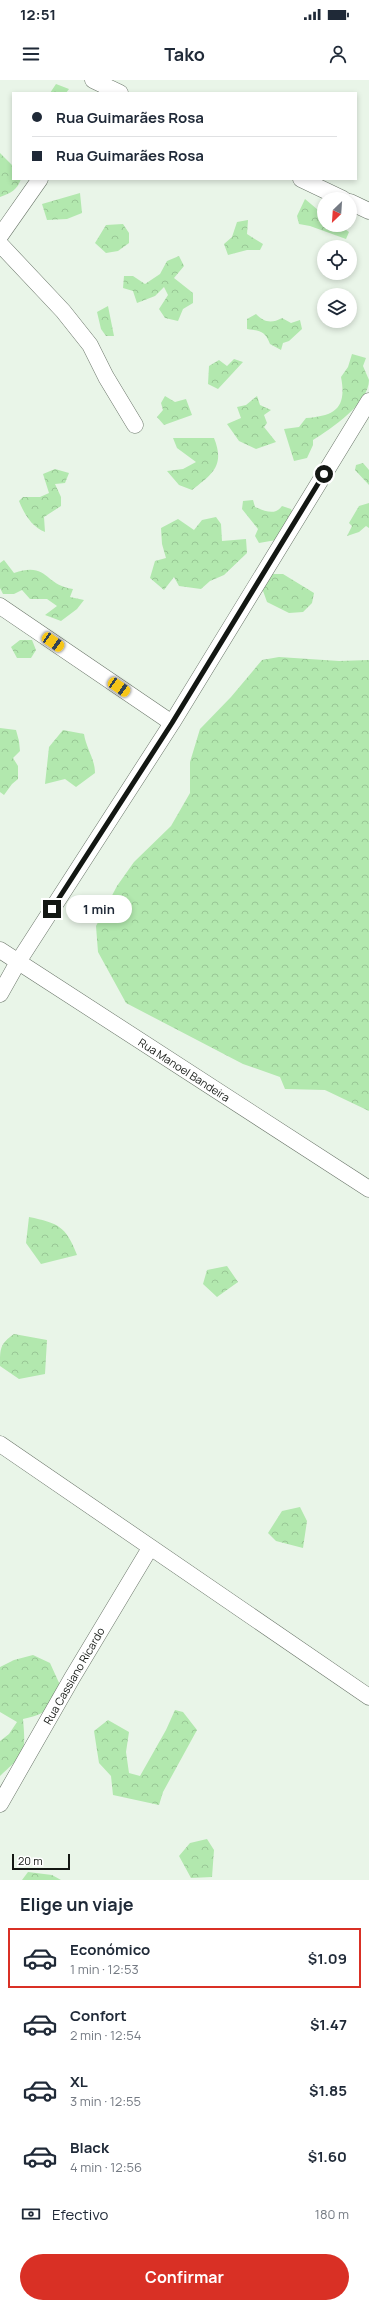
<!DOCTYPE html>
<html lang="es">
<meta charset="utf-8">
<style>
body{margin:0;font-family:Manrope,sans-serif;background:#f2f2f3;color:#1f2937;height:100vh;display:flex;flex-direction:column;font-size:15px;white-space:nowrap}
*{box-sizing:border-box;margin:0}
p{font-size:13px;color:#747a83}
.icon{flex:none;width:22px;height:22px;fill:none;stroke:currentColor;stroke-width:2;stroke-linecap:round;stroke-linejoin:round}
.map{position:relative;height:1800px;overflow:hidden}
.drawer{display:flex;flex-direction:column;background:#fff;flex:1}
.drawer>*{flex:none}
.guide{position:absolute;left:12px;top:12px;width:345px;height:88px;border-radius:0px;box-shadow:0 2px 6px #0003;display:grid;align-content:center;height:88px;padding:0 20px;background:#fff}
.needle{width:26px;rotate:205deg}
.fabs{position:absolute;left:317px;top:112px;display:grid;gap:8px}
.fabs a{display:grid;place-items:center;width:40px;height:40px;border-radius:50%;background:#fff;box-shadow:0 2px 6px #0003;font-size:20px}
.scale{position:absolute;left:12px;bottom:10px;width:58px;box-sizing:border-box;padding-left:4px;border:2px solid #131713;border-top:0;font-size:11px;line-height:14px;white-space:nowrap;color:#131713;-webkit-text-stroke:3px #fff;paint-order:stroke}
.end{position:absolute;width:18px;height:18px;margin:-9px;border:5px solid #131713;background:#fff;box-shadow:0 0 0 2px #fff}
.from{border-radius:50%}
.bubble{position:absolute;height:28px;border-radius:14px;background:#fff;box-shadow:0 2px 6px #0003;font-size:13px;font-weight:700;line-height:28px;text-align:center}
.car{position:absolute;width:12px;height:24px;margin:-12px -6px;border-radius:5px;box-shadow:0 0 3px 1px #0007;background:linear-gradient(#f5c518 24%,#345 0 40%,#f5c518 0 76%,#345 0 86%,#f5c518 0)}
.guide b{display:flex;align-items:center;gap:14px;height:38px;font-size:15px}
.guide b+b{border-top:1px solid #e0e1e3}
.guide i{width:10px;height:10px;background:#1f2937}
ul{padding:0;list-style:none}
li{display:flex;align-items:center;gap:12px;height:60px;margin:0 8px 6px;padding:0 12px;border:2px solid transparent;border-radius:0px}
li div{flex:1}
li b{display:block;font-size:15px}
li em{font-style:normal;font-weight:700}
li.current{border-color:#d93025}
li>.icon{width:36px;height:36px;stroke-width:1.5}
h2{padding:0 20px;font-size:18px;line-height:48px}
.pay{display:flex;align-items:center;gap:10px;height:44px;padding:0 20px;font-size:15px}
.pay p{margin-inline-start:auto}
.action{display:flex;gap:8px;margin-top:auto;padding:8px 20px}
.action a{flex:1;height:46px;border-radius:24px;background:#d93025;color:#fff;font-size:16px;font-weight:700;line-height:46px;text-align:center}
.status{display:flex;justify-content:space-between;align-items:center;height:28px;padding:0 20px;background:#fff;direction:ltr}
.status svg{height:11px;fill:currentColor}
header{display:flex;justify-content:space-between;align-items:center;height:52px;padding:0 20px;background:#fff;font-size:18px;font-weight:700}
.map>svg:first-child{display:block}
.forest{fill:url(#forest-crowns)}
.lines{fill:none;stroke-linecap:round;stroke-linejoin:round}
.minor-casing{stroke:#6b766a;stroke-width:17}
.minor{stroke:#fff;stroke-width:16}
.route{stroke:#131713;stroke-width:5}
.labels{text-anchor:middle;stroke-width:4;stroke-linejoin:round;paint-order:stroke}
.street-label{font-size:11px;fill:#131713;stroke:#fff}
</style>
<div class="status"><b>12:51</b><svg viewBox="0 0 49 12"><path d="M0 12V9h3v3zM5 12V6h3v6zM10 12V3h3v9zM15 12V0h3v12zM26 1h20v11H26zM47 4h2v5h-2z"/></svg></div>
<header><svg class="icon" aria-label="menu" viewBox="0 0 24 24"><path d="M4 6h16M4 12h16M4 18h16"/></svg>Tako<svg class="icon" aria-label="person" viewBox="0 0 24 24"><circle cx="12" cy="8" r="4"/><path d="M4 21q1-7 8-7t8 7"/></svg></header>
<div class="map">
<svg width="369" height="1800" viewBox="0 0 369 1800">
<defs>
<pattern id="forest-crowns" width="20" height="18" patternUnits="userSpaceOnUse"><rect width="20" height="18" fill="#b2e8ae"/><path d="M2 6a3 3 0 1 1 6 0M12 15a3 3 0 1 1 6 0" fill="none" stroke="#98c695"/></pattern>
</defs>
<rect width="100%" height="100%" fill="#e9f5e8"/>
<path class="forest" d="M56,4L69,9L66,13H50Z
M0,73L13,86V99H21C17,110 11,113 0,117Z
M80,113L82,133L67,139L47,140L42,124Z
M305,119L324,135V145H339L349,152L346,159L310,146L299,144L297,136Z
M248,140L247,154L263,164L260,170H247L228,175L224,164L232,157L237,142Z
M123,144L129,153V163L118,171L106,173L95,163L106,145Z
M179,176L184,186L174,198L193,213V223L183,229L178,241L165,238L159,229L168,215L164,207L155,216L137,223L133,211L123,208L124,196H133L145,204L160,194L167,181Z
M108,226L114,256H106L101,249L97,232Z
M256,234C264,242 271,244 282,238L291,243L300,240L302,249L289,261L283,263L281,270L270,264C265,251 260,251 247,249V239Z
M352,274L366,278L363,286L369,300C369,323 331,349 313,360V365L307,378L294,381L284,349L299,347L306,338C335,336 347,328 341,297L348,287Z
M234,279L243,282L218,309L208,304L209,286L219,280L227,286Z
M165,316L175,322L186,319L192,335L164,345L157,337L163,330L161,323Z
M257,316L260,325L271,330L264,335L267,343L264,347L276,362L256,369L239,361L227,344L241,338L237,327L246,325Z
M173,358H214C225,385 213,394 192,410L179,405L167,391L183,389L196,382L177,368Z
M363,383L369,390V405L355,390L356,385Z
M55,389L69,393L65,403L55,404L61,417V426L44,437L45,452C32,447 24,434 19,421L23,417H40L49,413L43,394Z
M253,420L255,427C265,431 275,436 282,426L291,429L293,433L276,460L259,463L255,456L258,449L242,429L243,421Z
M369,423V448L366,446L359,452L347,456L352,446L349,443L359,426Z
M216,437L221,444L222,461L246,459L247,473L224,495L210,501L201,509L179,506L174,497L164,510L150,498L155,481L166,478L162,464L161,448L178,439L194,450L202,440Z
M4,480L14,493C48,481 44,505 73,509L70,517L84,520L77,529L61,541L45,535L57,526L47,519H30L22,510L14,514H3L0,508V483Z
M271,494H283L314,513L312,523L303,532L289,533L267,522L262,508Z
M20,560H32L36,570L31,578H17L11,567Z
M279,577L339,581L369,580V1031L325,1010L285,1009L280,997L243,984L126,923L98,872L96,846L117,806L134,782L171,746L190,713V682L200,649L231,617L262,580Z
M0,648L16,650L19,661L20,671L13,678L18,686V699L12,704L4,715L0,712Z
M63,650L84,654C86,668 95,679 95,693L76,707L65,699L45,704L49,667Z
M29,1137C58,1143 66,1146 77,1175L41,1184L26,1163Z
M227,1186L238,1202L217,1217L203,1204L207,1190Z
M14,1254L47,1260L45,1294L19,1299L0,1286C0,1268 0,1264 14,1254Z
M300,1427L307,1441L303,1468L276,1461L268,1453L282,1431Z
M33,1575L50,1583L60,1605C53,1628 47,1634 23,1639C26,1674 25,1673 0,1696V1661L9,1654L17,1642L0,1632V1587L14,1580Z
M175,1630L183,1632L197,1650L163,1712L159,1725L113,1715L111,1696L99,1683L94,1651L108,1640L129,1652L126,1672L129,1693L140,1696L166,1650Z
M207,1759L214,1770L212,1797L191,1798L179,1776L190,1763Z
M28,1792L52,1795L61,1800H22Z"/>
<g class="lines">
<g class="minor-casing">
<path id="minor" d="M93,0L120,13
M301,99L343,119
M350,122L369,131
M0,156L40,99
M0,164L63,231L90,265L106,297L135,345
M0,526L172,643
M0,870L369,1109
M0,914L18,882L172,643L369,321
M0,1364L369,1617
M0,1724L72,1598L150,1468"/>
</g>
<use href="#minor" class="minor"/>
</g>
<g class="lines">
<path class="route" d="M52,829L172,643L324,394"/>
</g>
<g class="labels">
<g class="street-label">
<text transform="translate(184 990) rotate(33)" y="4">Rua Manoel Bandeira</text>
<text transform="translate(74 1596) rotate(-60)" y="4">Rua Cassiano Ricardo</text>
</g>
</g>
</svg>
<div class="fabs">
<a><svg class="needle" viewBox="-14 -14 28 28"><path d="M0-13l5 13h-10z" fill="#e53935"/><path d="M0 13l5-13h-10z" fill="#747a83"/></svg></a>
<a><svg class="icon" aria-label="locate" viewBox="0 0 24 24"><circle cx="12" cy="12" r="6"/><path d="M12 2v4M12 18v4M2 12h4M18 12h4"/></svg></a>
<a><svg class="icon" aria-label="layers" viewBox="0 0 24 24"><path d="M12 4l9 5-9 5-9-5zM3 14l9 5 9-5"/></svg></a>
</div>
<div class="scale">20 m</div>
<i class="end from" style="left:324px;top:394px"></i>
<i class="end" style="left:52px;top:829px"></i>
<div class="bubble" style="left:66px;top:815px;width:66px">1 min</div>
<i class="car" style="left:53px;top:562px;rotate:124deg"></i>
<i class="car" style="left:119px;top:607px;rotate:124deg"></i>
<div class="guide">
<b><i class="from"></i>Rua Guimarães Rosa</b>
<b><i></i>Rua Guimarães Rosa</b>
</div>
</div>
<section class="drawer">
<h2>Elige un viaje</h2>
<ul>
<li class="current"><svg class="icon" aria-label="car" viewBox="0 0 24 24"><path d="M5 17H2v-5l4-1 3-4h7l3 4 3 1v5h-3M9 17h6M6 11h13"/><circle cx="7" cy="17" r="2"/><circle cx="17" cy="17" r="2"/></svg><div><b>Económico</b><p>1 min · 12:53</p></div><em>$1.09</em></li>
<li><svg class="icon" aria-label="car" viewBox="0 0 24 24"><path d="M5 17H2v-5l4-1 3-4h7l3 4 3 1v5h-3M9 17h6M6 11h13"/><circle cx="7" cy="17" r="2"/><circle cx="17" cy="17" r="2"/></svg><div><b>Confort</b><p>2 min · 12:54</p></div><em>$1.47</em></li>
<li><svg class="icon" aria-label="car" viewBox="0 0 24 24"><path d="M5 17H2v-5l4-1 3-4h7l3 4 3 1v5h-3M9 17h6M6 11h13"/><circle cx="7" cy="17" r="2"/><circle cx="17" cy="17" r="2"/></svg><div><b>XL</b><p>3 min · 12:55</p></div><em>$1.85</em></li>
<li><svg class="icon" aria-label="car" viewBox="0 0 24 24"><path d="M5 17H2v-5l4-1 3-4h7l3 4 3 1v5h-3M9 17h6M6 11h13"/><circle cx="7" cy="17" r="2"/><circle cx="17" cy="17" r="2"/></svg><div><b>Black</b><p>4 min · 12:56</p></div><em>$1.60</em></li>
</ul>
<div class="pay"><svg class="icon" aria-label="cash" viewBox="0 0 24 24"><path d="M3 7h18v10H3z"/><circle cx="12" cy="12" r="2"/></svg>Efectivo<p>180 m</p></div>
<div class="action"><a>Confirmar</a></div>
</section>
